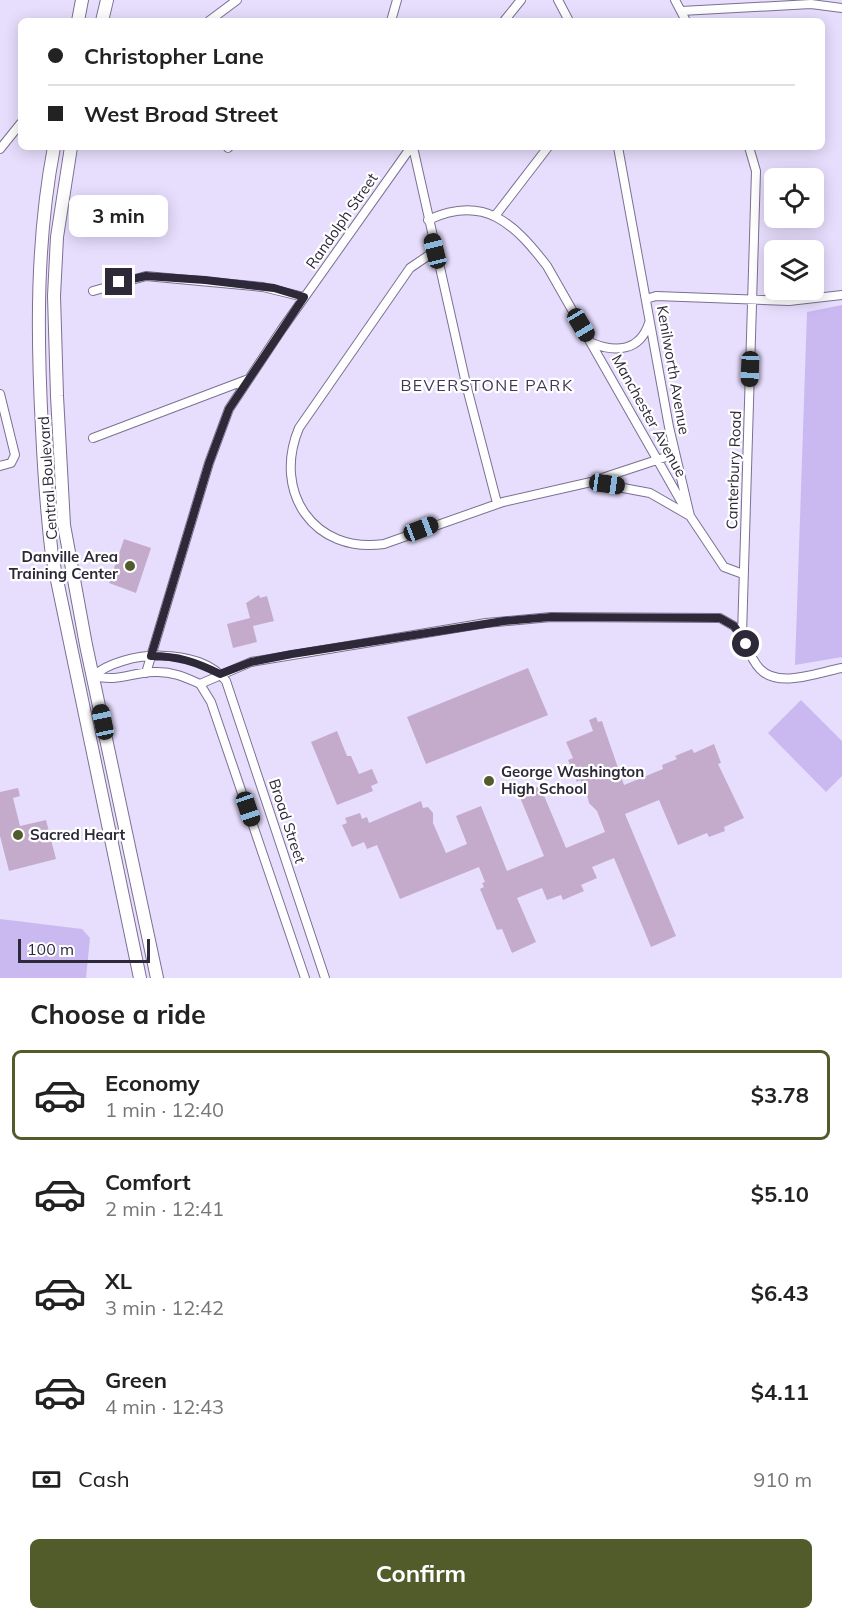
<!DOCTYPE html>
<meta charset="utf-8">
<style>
body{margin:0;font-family:Mulish,sans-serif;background:#f2f2f2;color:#222;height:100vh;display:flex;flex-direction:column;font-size:22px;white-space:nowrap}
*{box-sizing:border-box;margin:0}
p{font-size:20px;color:#767676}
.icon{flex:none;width:33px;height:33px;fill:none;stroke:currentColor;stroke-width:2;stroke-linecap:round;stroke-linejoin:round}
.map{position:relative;height:978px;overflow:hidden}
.sheet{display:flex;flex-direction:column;background:#fff;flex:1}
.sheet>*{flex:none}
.guide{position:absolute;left:18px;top:18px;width:807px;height:132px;border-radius:9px;box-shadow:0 3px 15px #0003;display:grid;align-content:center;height:132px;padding:0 30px;background:#fff}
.fabs{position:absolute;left:764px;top:168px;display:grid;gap:12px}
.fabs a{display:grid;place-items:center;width:60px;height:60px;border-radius:9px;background:#fff;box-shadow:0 3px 15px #0003;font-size:30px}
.scale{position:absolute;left:18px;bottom:15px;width:132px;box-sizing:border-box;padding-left:6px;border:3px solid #2d2938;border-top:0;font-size:16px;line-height:21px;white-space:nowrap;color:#2d2938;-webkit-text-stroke:4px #fff;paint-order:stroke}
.end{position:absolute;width:27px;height:27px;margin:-14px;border:8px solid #2d2938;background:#fff;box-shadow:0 0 0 3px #fff}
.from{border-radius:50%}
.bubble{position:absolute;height:42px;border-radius:9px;background:#fff;box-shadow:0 3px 15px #0003;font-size:20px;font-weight:700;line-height:42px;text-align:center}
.car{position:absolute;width:18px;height:36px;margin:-18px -9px;border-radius:8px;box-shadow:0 0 4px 2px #0007;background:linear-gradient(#222 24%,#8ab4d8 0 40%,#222 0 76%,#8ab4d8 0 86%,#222 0)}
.guide b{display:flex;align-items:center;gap:21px;height:57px;font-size:22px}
.guide b+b{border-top:2px solid #e0e0e0}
.guide i{width:15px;height:15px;background:#222}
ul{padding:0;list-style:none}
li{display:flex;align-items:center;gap:18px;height:90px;margin:0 12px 9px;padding:0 18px;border:3px solid transparent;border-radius:9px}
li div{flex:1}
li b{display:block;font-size:22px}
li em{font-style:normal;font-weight:700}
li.current{border-color:#525c2b}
li>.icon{width:54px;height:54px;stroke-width:1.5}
h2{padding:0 30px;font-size:27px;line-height:72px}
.pay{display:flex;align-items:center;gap:15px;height:66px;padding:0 30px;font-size:22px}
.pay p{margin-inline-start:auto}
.cta{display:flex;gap:12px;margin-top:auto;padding:12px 30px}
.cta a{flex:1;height:69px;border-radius:9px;background:#525c2b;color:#fff;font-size:24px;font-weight:700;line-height:69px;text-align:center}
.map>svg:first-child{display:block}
.green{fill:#cab9f1}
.building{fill:#c4abcc}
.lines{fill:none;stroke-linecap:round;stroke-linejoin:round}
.minor-casing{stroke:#7b7093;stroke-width:10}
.primary-casing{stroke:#7b7093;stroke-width:14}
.minor{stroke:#fff;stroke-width:8}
.primary{stroke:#fff;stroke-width:12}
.route{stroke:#2d2938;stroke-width:8}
.poi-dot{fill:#525c2b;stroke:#fff;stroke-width:2}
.labels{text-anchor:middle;stroke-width:4.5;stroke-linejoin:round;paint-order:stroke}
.street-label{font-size:15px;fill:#2d2938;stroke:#fff}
.poi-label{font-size:15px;font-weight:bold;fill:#2d2938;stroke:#fff;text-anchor:start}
.neighbourhood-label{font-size:16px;letter-spacing:1.5px;fill:#413756;stroke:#fff}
</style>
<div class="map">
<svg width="842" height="978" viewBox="0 0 842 978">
<rect width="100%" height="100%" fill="#e7defd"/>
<path class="green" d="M842,305V657L795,665L807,312Z
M801,700L842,741V776L826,792L768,733Z
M0,919L82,929L90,938L86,978H0Z"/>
<path class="building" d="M124,539L151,548L136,593L109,583Z
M259,595L260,598L267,596L274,621L253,626L257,642L233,648L227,624L250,618L246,603Z
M528,668L548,715L426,764L407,717Z
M596,717L598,722L602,721L605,730L624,785L663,769L662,765L677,759L675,756L692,749L694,753L714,744L721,763L718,764L744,818L724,827L725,831L709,837L707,833L678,845L659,800L625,814L676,936L651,947L614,858L592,867L597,878L581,885L584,891L563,900L561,895L547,900L542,888L517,898L536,942L512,953L502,929L497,930L480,889L484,887L482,883L485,882L479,867L400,899L377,845L367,849L364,842L352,847L342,825L347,823L345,818L360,813L362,819L367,817L369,823L421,801L423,808L428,807L433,813V823L446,853L467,844L456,816L481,806L507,871L544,856L519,795L540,786L566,848L605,832L597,811L589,803L585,787L580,780L577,782L568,760L573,758L566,742L593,731L589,720Z
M337,731L347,756H351L359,774L372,769L378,783L371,786L373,791L337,805L311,742Z
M18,788L20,796L13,798L20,826L46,820L56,859L9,871L0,836V792Z"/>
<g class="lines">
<g class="minor-casing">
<path id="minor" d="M558,0L569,21
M675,0L686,21
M681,11L811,4L842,8
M209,21L237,0
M391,21L397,0
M504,21L521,0
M413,147L467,388L497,503
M618,147L669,427L690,516L724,567L743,574
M749,147L756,171L742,635C747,646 751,660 760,669C779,689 819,672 842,668
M228,148L229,147
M0,149L21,123
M495,216L548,147
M428,220C484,194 514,223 547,266L686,510
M435,251L410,268L299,428C272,492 314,554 384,544L503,502L591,482L650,493L690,516
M93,291L146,276L263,287L304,297
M646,299L656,296L789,301L842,295
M592,343C616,353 640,351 649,323
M0,394L15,455L11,463L0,466
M93,438L246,380
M596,480L675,454
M146,673L209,463L229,409L282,329L411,147
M200,684C185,677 171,671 154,672C128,673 120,682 93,676C124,650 199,646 226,681L325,978
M200,684L251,662L486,623L551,617L720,618L734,626L742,635
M200,684L211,702L305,978"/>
</g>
<g class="primary-casing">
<path id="primary" d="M78,21L82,0
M102,21L107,0
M54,147C36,241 37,334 42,429C44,472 47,514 52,556L140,978
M71,147L57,237L54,296L57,396L64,525L86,645L157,978"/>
</g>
<use href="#minor" class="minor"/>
<use href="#primary" class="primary"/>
</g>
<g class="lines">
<path class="route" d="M119,282L146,276L205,280L274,288L304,297L229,409L209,463L151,656C178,656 196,662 220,674L251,662L292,654L504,621L551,617L720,618L734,626L746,644"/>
</g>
<g class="poi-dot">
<circle cx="130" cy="566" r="6"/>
<circle cx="489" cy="781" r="6"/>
<circle cx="18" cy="835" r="6"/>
</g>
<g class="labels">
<g class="street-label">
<text transform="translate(342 221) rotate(-55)" y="5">Randolph Street</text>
<text transform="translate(673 370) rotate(80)" y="5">Kenilworth Avenue</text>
<text transform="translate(649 416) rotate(61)" y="5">Manchester Avenue</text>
<text transform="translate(734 470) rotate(-88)" y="5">Canterbury Road</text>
<text transform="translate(48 478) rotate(-94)" y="5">Central Boulevard</text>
<text transform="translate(287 821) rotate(72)" y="5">Broad Street</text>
</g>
<g class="poi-label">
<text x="118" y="562" text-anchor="end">Danville Area<tspan x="118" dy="17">Training Center</tspan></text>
<text x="501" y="777">George Washington<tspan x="501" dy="17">High School</tspan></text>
<text x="30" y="840">Sacred Heart</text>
</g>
<g class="neighbourhood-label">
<text x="487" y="391">BEVERSTONE PARK</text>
</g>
</g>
</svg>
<div class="fabs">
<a><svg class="icon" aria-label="locate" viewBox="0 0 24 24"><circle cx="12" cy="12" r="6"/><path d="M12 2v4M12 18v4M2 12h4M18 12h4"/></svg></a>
<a><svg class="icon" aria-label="layers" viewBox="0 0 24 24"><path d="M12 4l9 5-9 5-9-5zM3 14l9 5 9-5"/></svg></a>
</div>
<div class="scale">100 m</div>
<i class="end from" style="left:746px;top:644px"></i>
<i class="end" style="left:119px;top:282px"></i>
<div class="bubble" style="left:69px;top:195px;width:99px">3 min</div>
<i class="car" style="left:435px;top:251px;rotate:346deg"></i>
<i class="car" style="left:581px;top:325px;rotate:149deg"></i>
<i class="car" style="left:750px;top:369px;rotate:182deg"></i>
<i class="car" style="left:607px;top:484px;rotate:98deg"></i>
<i class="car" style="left:421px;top:529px;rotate:69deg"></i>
<i class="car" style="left:103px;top:722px;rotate:348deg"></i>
<i class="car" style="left:248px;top:809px;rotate:161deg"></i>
<div class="guide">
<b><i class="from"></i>Christopher Lane</b>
<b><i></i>West Broad Street</b>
</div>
</div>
<section class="sheet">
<h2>Choose a ride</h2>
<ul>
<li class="current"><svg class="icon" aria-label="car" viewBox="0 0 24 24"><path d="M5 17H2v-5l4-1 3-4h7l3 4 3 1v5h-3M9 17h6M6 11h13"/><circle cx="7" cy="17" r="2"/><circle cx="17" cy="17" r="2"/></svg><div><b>Economy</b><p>1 min · 12:40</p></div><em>$3.78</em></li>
<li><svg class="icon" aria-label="car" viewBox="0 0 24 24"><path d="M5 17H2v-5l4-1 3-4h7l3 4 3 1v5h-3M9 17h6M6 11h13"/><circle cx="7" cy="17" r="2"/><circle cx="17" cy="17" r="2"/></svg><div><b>Comfort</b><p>2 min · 12:41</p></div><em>$5.10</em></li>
<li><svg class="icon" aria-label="car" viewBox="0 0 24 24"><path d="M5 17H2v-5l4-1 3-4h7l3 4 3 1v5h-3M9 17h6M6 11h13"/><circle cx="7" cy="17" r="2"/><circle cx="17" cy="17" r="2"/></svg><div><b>XL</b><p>3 min · 12:42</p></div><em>$6.43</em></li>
<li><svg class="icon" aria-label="car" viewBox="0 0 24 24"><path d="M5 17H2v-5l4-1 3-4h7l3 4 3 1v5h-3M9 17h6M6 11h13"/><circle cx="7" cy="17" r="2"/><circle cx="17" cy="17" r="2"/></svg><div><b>Green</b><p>4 min · 12:43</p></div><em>$4.11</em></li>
</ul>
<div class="pay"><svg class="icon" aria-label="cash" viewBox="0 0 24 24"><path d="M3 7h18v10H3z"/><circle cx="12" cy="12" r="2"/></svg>Cash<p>910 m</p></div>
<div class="cta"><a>Confirm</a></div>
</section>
